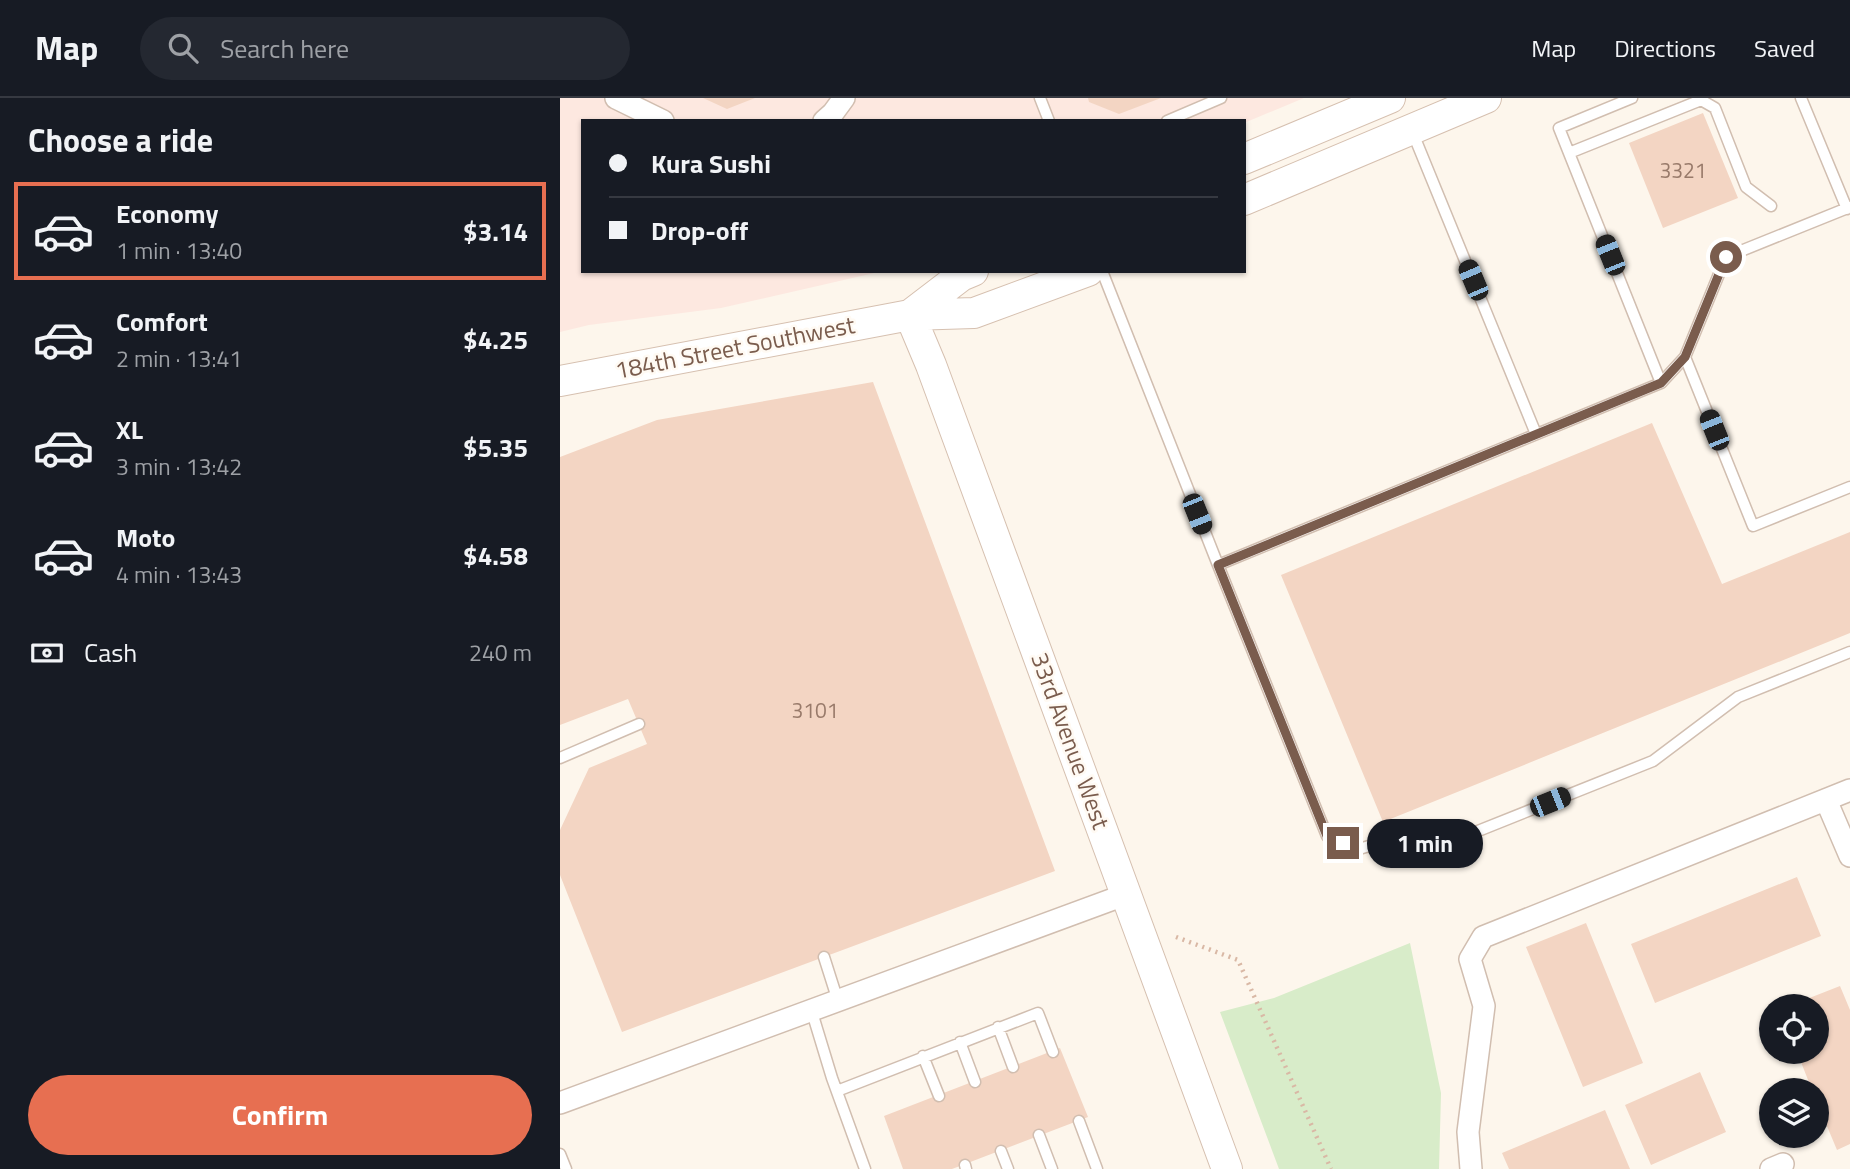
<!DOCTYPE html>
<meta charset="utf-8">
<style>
body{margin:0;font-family:"Titillium Web",sans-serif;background:#242831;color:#f1f3f6;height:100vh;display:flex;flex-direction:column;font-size:26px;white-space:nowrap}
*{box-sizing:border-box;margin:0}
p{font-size:23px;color:#9ea1a6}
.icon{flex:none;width:38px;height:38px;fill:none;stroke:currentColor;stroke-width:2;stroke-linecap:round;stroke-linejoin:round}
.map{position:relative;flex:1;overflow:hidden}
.panel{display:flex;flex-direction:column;background:#171b24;width:560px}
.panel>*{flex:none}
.hud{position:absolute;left:21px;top:21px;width:665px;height:154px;border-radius:0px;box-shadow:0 2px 5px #0004;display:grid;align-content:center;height:154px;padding:0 28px;background:#171b24}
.tools{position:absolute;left:1199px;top:896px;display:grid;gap:14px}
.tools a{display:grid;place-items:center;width:70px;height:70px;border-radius:50%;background:#171b24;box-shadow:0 2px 5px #0004;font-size:35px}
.end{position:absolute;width:32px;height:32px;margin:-16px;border:9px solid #7a5c4d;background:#fff;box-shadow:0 0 0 4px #fff}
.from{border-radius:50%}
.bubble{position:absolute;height:49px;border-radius:24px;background:#171b24;box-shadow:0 2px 5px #0004;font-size:23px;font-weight:700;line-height:49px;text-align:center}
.car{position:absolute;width:21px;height:42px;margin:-21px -10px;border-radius:9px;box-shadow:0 0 5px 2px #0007;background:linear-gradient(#222 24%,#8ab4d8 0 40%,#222 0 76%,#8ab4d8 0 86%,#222 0)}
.hud b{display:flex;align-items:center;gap:24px;height:66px;font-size:26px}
.hud b+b{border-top:2px solid #363941}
.hud i{width:18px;height:18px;background:#f1f3f6}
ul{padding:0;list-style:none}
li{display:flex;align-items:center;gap:21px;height:98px;margin:0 14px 10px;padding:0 14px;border:4px solid transparent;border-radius:0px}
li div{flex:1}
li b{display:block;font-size:26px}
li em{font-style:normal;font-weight:700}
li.current{border-color:#e76f51}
li>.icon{width:63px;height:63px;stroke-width:1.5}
h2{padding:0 28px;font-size:32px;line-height:84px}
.pay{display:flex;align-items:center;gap:18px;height:77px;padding:0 28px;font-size:26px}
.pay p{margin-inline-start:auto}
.action{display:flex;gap:14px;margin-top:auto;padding:14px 28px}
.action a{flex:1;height:80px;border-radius:42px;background:#e76f51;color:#fff;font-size:28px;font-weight:700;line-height:80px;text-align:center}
header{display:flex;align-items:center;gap:42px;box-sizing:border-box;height:98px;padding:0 35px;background:#171b24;border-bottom:2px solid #363941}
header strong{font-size:33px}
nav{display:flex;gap:38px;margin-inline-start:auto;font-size:24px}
.search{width:490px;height:63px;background:#242831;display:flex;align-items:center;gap:18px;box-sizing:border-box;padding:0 24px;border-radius:38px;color:#9ea1a6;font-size:26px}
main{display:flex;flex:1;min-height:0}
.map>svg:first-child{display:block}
.commercial{fill:#fde8e0}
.green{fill:#d8ecc9}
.building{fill:#f3d5c3}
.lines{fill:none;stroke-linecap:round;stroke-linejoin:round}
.lane-casing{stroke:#d1beb0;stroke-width:13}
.street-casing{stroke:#d1beb0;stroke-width:24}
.secondary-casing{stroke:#d6c0b0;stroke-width:32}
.path{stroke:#d9b8a5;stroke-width:4.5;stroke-dasharray:2 5;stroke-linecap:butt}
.lane{stroke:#fff;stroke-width:10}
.street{stroke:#fff;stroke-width:21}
.secondary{stroke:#fff;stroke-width:30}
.route{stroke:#7a5c4d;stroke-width:9}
.labels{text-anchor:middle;stroke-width:5;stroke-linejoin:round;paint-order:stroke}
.number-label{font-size:21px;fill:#987a6a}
.street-label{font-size:24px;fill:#7a5c4d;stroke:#fffaf3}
</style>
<header>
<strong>Map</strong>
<div class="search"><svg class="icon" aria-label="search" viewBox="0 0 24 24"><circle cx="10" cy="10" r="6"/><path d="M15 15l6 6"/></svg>Search here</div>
<nav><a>Map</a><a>Directions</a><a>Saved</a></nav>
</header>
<main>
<section class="panel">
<h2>Choose a ride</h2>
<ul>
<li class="current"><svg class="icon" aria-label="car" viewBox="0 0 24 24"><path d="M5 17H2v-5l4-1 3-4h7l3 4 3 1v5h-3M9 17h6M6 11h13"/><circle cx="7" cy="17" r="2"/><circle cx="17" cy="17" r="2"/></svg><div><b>Economy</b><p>1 min · 13:40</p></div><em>$3.14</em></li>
<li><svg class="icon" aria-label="car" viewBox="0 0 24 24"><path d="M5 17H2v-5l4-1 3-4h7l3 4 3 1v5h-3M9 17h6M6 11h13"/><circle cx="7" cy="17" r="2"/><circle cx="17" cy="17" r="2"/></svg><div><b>Comfort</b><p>2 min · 13:41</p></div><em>$4.25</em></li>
<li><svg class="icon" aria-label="car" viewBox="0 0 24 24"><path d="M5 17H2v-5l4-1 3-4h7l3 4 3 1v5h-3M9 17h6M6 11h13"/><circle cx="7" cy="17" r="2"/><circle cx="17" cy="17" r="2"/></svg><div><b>XL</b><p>3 min · 13:42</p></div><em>$5.35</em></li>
<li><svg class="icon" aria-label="car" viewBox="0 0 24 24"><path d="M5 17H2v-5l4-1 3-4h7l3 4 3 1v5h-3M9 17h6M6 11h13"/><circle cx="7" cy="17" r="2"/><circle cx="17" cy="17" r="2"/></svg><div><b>Moto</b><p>4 min · 13:43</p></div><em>$4.58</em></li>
</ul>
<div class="pay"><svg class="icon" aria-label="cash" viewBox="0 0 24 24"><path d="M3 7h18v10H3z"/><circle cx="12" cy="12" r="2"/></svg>Cash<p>240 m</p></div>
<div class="action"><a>Confirm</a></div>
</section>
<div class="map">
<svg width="1290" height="1071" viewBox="0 0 1290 1071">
<rect width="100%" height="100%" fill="#fdf6ec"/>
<path class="commercial" d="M0,0H744L684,25V23H23V173H323L161,210L29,227L0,234Z"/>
<path class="green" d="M850,845L881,995L879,1071H719L660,914L714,900Z"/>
<path class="building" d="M143,0H195L167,11Z
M528,0H601L559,16L529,4Z
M1143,15L1178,100L1103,130L1069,45Z
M313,284L495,773L62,934L0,777V732L29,670L87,646L68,601L0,627V359L97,322Z
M1092,325L1162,486L1290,434V535L823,724L721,477Z
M1237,779L1261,838L1095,905L1071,846Z
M1026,825L1083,965L1023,989L966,849Z
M1280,888L1290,912V1046L1277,1052L1256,1002V992H1252L1237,954H1256V908H1229Z
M500,950L528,1019L392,1071H343L324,1018Z
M1140,974L1166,1034L1091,1067L1065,1007Z
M1045,1012L1070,1071H949L942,1055Z"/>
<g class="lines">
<g class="lane-casing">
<path id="lane" d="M480,0L489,23
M1072,0L999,30L1101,285
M1241,0L1287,111
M607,23L661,0
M852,33L976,336
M1009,55L1141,2L1155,10L1186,89L1211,108
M542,173L658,467L1101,285L1125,259L1166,159L1290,109
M1125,259L1193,428L1290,389
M658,467L767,738L799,751L869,730L913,735L1093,663L1178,599L1290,554
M0,660L79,626
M264,859L278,903
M251,911L272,980L305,1071
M438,929L453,969
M400,944L415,984
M363,958L379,998
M277,993L478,915L493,954
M519,1023L537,1071
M479,1037L492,1071
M441,1053L448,1071
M0,1056L6,1071
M405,1067L406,1071"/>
</g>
<g class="street-casing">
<path id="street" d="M56,0L103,23
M264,23L273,15L284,0
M1266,702L1290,758
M0,1005L567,796
M911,1071L908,1034L924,908L910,861L923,839L1290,692
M1211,1071L1223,1066"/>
</g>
<g class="secondary-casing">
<path id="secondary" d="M684,61L830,0
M684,102L926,0
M350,217L371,267L667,1071
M350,217L401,178L413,173
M0,283L350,217L414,215L528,173"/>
</g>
<path class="path" d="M616,839L678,862L771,1071"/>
<use href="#lane" class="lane"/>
<use href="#street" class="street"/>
<use href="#secondary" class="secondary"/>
</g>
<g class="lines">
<path class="route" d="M783,745L767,738L658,467L1101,285L1125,259L1166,159"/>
</g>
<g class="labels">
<g class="number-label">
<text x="1123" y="80">3321</text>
<text x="255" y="620">3101</text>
</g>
<g class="street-label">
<text transform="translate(175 250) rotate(-11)" y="8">184th Street Southwest</text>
<text transform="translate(510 643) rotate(70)" y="8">33rd Avenue West</text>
</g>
</g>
</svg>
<div class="tools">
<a><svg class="icon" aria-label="locate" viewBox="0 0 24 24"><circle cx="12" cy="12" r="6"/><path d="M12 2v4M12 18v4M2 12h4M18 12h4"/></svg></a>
<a><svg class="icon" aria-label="layers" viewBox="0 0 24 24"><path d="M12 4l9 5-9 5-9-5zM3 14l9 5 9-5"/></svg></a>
</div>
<i class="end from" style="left:1166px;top:159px"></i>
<i class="end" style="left:783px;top:745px"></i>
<div class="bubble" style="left:807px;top:721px;width:116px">1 min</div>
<i class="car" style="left:1050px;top:157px;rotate:338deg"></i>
<i class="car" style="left:913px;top:182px;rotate:337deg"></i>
<i class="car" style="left:1154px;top:332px;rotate:338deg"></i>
<i class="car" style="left:637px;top:416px;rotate:158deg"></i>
<i class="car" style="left:990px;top:704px;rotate:68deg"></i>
<div class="hud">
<b><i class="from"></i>Kura Sushi</b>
<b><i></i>Drop-off</b>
</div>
</div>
</main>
